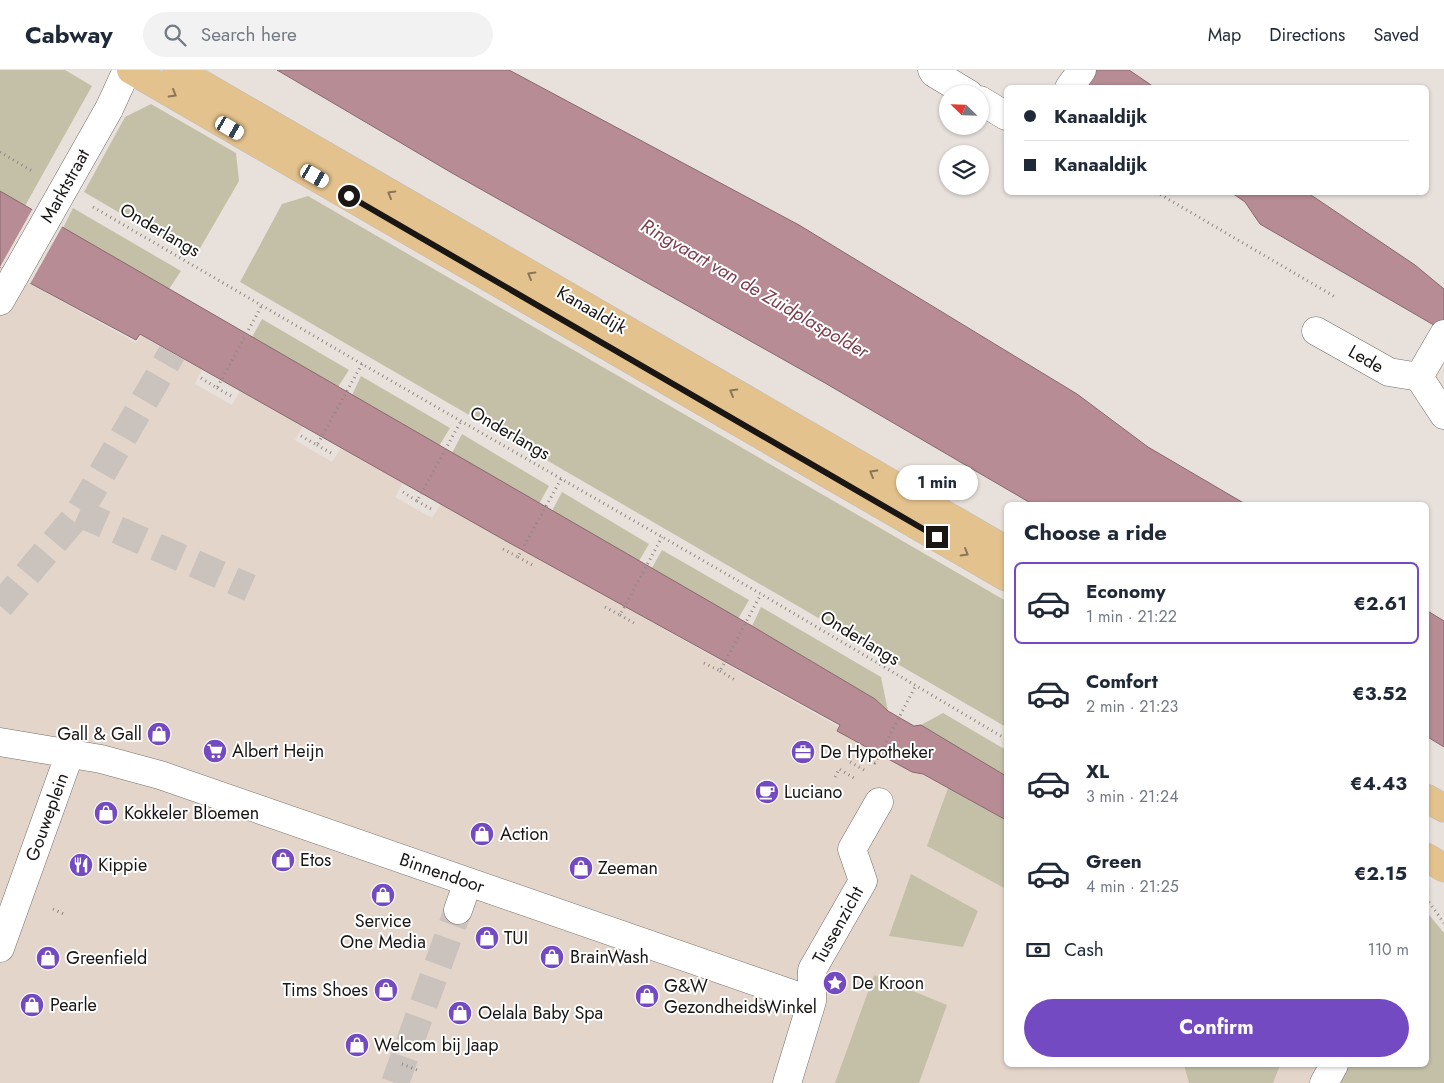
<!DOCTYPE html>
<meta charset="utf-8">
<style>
body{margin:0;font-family:Jost,sans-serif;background:#f2f2f3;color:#1f2937;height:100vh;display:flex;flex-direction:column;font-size:19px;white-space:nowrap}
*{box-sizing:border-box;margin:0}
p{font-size:16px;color:#747a83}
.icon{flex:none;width:28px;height:28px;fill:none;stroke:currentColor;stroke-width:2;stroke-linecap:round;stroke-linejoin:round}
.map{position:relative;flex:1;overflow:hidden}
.drawer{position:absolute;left:1004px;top:432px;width:425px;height:565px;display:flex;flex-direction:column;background:#fff;border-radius:8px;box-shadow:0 1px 4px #0004}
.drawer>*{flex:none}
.guide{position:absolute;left:1004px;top:15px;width:425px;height:110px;border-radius:8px;box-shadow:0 1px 4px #0004;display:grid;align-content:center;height:110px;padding:0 20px;background:#fff}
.needle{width:32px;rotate:293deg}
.tools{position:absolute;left:939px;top:15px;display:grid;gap:10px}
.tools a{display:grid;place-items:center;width:50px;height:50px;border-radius:50%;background:#fff;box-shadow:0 1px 4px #0004;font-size:25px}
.end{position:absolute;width:22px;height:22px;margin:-11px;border:6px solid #191614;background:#fff;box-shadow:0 0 0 2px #fff}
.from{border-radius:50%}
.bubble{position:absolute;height:35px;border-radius:18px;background:#fff;box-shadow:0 1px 4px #0004;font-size:16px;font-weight:700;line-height:35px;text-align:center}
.car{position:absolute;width:15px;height:30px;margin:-15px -8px;border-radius:6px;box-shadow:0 0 4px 1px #0007;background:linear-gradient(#fff 24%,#345 0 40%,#fff 0 76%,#345 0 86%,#fff 0)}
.guide b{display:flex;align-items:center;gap:18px;height:48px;font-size:19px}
.guide b+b{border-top:1px solid #e0e1e3}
.guide i{width:12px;height:12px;background:#1f2937}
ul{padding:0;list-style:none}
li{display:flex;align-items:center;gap:15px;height:82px;margin:0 10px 8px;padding:0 10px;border:2px solid transparent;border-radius:8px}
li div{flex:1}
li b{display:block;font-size:19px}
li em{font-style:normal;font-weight:700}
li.active{border-color:#744ac3}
li>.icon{width:45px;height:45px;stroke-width:1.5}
h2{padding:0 20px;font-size:22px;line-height:60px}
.pay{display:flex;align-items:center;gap:12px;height:55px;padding:0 20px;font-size:19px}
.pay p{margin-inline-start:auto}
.button{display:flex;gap:10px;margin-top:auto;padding:10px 20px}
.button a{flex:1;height:58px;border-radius:30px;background:#744ac3;color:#fff;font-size:20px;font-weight:700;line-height:58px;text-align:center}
header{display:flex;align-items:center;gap:30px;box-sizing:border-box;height:70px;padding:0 25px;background:#fff;border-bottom:1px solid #e0e1e3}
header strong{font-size:24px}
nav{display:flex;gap:28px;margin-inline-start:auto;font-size:18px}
.search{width:350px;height:45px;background:#f2f2f3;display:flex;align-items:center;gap:12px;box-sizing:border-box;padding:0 18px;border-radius:28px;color:#747a83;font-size:19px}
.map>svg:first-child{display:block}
.built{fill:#e4d5cb}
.green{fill:#c4c0a8}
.water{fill:#b78c94;stroke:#88696e}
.pier{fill:#e8e0db}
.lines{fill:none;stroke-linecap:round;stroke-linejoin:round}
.minor-tunnel{stroke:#c9c2bd;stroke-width:28;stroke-dasharray:28 14;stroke-linecap:butt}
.minor-casing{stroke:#766f6a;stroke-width:29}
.major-casing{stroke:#bfbebd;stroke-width:29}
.path{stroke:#8d8884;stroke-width:3;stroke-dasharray:1 4;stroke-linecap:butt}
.minor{stroke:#fff;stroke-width:28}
.major{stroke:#e4c28d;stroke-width:28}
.minor-bridge-casing{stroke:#766f6a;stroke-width:29;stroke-linecap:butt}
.minor-bridge{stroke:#fff;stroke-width:28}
.oneway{stroke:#897557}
.route{stroke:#191614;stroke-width:6}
.labels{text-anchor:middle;stroke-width:4;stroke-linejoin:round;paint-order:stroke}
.street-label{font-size:18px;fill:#191614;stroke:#fff}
.poi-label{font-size:18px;fill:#191614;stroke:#fff;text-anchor:start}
.water-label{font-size:19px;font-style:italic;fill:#7c404f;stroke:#fff}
</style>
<header>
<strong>Cabway</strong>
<div class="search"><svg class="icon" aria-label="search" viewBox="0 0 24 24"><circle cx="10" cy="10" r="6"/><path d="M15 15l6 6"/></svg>Search here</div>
<nav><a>Map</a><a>Directions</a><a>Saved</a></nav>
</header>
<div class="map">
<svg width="1444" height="1013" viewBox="0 0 1444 1013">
<rect width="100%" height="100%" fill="#e8e0db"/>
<path class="built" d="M0,197L136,273L141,265L202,300L195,314L232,335L240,321L303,356L295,370L332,392L341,378L403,413L395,427L432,448L441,434L1006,751V995H1426L1444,1013H0Z"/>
<path class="green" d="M0,0H65L92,16L25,136L20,133L0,168Z
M151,34L236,83L239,111L195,187L84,122L125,47Z
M308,126L1006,531V657L240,212L282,134Z
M73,138L181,201L169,219L63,158Z
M262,249L349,300L338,317L252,267Z
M361,306L450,358L439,376L352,325Z
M462,364L549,416L539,434L452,383Z
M562,422L649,474L639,491L552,441Z
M662,480L749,530L738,549L652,498Z
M761,537L881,607L888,641L875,629L752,556Z
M943,643L1006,680V706L921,655Z
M948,718L1006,750V819L927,776Z
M911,804L978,841L963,877L889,866Z
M1426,841L1444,863V1013H1335L1344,995H1426Z
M874,905L947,935L919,1013H835Z
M1184,995H1280L1273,1013H1189Z"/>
<path class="water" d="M277,0H509L799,155L1077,324L1148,377L1247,435H1034L825,313L452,103Z
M1066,0H1129L1154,17H1089Z
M0,121L752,556L875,629L888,641L914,656L921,655L1006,706V750L923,704L912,702L837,661L840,655L506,471L140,264L136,270L0,197Z
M1232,123H1308L1415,195L1444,219V261L1260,154L1245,132Z
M1426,540L1444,551V677L1426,666Z"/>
<path class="pier" d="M33,138L63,155L30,214L0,197Z"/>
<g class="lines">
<path class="minor-tunnel" d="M79,443L250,518
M0,536L79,443L172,283
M395,1013L458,840"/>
<g class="minor-casing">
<path id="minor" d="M932,0L934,3L969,24
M1069,18L1082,0
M980,30L1006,46
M109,39L127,0
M0,231L15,205
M1316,261L1389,302L1419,307L1444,345
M1419,307L1444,264
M0,672L101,689L160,705L812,931
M458,840L468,812
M0,878L70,683
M787,1013L812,931V900L863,811L852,779L879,732
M1324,1013L1334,995"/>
</g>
<g class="major-casing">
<path id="major" d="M131,0L1006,507
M177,0L1006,480
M1426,728L1444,738
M1426,787L1444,798"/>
</g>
<path class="path" d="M0,82L32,101
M1156,122L1325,221L1335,227L1334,229
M93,137L362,294L761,524L1006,669
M201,308L217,318L262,235
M217,318L233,327
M301,366L317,375L362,294
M317,375L333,384
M403,422L417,431L461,351
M417,431L433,440
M503,479L518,487L561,409
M518,487L534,496
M605,537L620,545L662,467
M620,545L634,553
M704,593L720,601L761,524
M720,601L735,610
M864,700L847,690L852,681L875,693L915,617
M835,707L839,699L854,708
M1429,832L1444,853
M53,839L66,845
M402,994L420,1001"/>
<use href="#minor" class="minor"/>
<use href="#major" class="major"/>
<g class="minor-bridge-casing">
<path id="minor-bridge" d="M15,205L109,39"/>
</g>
<use href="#minor-bridge" class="minor-bridge"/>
</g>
<defs><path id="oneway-chevron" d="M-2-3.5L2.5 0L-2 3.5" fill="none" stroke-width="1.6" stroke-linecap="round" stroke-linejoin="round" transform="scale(1.25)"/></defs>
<g class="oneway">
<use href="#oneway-chevron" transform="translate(173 24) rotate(30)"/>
<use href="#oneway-chevron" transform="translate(391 124) rotate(-150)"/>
<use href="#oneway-chevron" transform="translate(531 205) rotate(-150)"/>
<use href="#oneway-chevron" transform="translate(733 322) rotate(-150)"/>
<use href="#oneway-chevron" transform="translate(873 403) rotate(-150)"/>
<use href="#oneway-chevron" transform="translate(965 483) rotate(30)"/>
</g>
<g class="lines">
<path class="route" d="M349,126L937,467"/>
</g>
<defs>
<g id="shop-disc" transform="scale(1.25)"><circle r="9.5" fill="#744ac3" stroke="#fff"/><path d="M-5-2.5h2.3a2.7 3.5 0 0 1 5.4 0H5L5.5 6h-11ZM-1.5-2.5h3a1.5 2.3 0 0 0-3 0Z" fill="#fff"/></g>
<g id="supermarket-disc" transform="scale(1.25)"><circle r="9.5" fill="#744ac3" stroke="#fff"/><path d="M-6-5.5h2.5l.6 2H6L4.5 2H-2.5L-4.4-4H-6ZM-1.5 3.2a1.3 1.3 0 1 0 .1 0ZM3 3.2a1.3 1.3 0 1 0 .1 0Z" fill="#fff"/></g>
<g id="office-disc" transform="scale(1.25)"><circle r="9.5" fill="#744ac3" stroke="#fff"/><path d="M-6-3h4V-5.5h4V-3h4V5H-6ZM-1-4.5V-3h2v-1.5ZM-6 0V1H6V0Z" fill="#fff"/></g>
<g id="cafe-disc" transform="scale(1.25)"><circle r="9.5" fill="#744ac3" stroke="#fff"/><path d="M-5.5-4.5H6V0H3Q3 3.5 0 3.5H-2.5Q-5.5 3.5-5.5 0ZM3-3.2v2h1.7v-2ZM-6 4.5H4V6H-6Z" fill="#fff"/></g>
<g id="restaurant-disc" transform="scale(1.25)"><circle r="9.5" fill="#744ac3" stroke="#fff"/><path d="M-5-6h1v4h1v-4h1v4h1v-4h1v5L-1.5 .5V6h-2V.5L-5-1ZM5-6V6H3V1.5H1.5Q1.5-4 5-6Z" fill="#fff"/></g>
<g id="sight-disc" transform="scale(1.25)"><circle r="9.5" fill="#744ac3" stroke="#fff"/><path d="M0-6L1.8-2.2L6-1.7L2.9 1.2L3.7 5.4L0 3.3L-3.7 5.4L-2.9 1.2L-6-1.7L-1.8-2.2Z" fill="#fff"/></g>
</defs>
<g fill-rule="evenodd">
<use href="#shop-disc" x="159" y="664"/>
<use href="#supermarket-disc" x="215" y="681"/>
<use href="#office-disc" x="803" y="682"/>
<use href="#cafe-disc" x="767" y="722"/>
<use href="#shop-disc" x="106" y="743"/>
<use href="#shop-disc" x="482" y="764"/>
<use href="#shop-disc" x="283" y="790"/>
<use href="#restaurant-disc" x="81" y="795"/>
<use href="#shop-disc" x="581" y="798"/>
<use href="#shop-disc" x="383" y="825"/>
<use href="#shop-disc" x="487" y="868"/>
<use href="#shop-disc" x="552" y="887"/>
<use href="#shop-disc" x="48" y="888"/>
<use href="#sight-disc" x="835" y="913"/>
<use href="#shop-disc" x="386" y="920"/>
<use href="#shop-disc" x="647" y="926"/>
<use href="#shop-disc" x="32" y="935"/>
<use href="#shop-disc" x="460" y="943"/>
<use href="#shop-disc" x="357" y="975"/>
</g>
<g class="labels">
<g class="street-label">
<text transform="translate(65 116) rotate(-61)" y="6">Marktstraat</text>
<text transform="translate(160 160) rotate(30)" y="6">Onderlangs</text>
<text transform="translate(592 240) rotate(30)" y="6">Kanaaldijk</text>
<text transform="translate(1366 289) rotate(30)" y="6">Lede</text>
<text transform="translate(510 363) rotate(30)" y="6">Onderlangs</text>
<text transform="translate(860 568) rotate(31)" y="6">Onderlangs</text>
<text transform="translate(47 747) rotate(-70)" y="6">Gouweplein</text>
<text transform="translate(442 803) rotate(19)" y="6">Binnendoor</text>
<text transform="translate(838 855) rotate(-61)" y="6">Tussenzicht</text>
</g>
<g class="poi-label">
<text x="142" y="670" text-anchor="end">Gall &amp; Gall</text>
<text x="232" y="687">Albert Heijn</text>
<text x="820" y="688">De Hypotheker</text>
<text x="784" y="728">Luciano</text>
<text x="124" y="749">Kokkeler Bloemen</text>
<text x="500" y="770">Action</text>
<text x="300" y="796">Etos</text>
<text x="98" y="801">Kippie</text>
<text x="598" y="804">Zeeman</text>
<text x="383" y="857" text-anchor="middle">Service<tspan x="383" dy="21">One Media</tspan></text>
<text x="504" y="874">TUI</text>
<text x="570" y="893">BrainWash</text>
<text x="66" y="894">Greenfield</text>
<text x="852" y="919">De Kroon</text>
<text x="664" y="922">G&amp;W<tspan x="664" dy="21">GezondheidsWinkel</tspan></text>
<text x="368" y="926" text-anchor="end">Tims Shoes</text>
<text x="50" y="941">Pearle</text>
<text x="478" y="949">Oelala Baby Spa</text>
<text x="374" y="981">Welcom bij Jaap</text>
</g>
<g class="water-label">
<text transform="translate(755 218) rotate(30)" y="7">Ringvaart van de Zuidplaspolder</text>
</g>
</g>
</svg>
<div class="tools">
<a><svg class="needle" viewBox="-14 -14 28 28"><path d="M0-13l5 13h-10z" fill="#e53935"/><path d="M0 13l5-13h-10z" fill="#747a83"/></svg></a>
<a><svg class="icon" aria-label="layers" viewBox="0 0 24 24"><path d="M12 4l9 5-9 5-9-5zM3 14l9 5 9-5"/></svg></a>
</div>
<i class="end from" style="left:349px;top:126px"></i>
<i class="end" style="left:937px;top:467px"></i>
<div class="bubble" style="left:896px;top:395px;width:82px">1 min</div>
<i class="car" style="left:230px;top:58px;rotate:120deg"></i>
<i class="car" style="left:315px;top:106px;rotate:120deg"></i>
<div class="guide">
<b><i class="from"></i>Kanaaldijk</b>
<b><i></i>Kanaaldijk</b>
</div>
<section class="drawer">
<h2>Choose a ride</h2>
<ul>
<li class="active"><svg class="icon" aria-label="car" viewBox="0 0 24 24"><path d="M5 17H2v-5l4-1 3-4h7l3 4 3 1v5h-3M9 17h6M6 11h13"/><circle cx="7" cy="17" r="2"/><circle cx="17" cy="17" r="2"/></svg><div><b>Economy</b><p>1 min · 21:22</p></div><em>€2.61</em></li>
<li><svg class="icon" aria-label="car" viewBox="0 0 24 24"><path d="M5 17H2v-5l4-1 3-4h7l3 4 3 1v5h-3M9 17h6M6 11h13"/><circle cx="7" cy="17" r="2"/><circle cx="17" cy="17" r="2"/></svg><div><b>Comfort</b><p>2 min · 21:23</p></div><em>€3.52</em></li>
<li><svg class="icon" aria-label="car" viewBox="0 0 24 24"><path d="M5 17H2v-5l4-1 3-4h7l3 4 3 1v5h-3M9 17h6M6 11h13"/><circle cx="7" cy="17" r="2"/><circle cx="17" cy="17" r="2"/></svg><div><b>XL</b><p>3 min · 21:24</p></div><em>€4.43</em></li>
<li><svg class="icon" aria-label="car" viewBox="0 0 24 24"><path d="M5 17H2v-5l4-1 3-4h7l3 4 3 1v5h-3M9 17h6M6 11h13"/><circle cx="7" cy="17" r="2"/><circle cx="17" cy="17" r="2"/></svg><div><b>Green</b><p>4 min · 21:25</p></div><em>€2.15</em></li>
</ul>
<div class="pay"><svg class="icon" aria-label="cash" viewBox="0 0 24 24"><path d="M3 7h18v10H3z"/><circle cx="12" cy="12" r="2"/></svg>Cash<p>110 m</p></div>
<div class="button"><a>Confirm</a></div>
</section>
</div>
